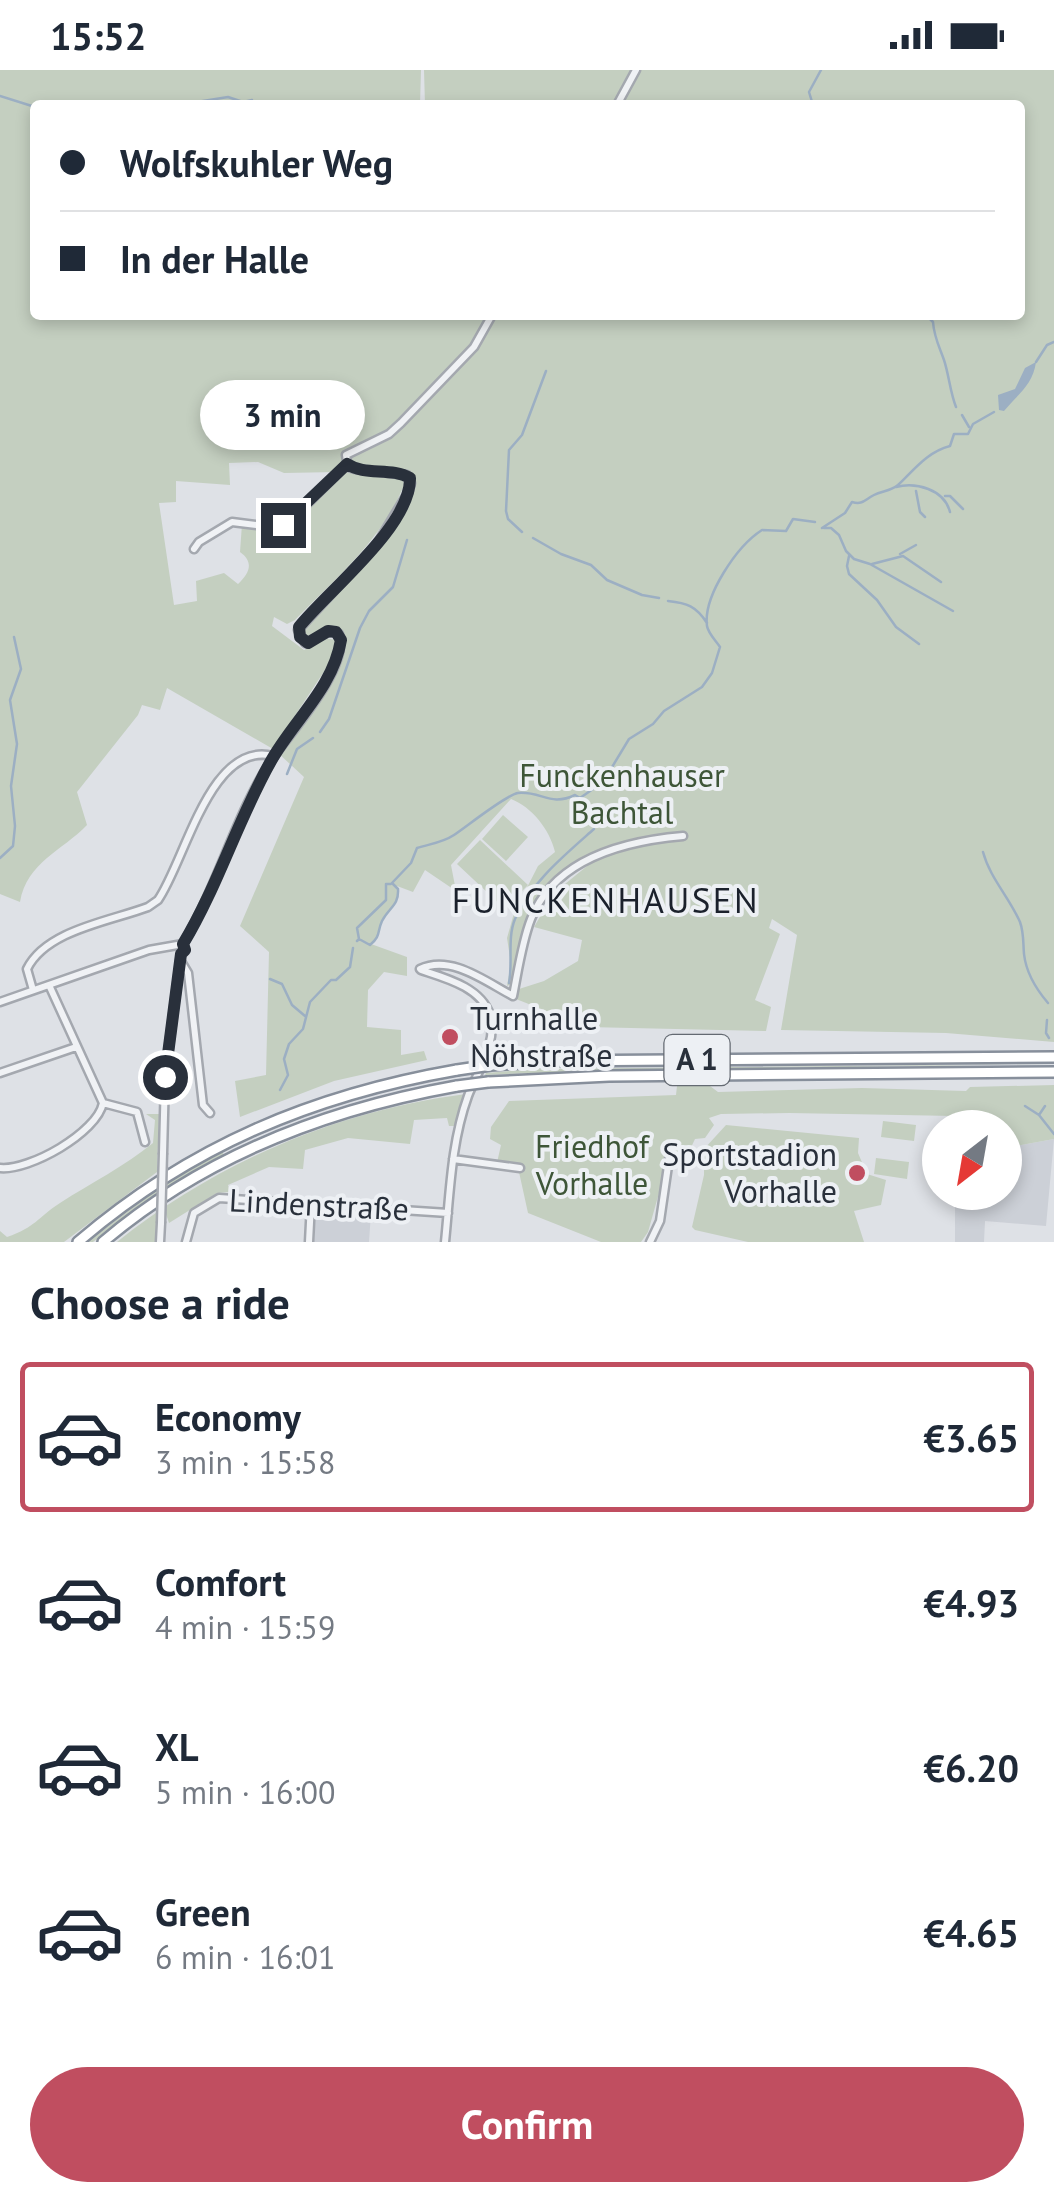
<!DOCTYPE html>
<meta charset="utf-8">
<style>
body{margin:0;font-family:"PT Sans",sans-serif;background:#f2f2f3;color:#1f2937;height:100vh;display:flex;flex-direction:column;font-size:38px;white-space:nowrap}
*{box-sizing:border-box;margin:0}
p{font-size:32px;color:#747a83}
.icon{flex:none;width:55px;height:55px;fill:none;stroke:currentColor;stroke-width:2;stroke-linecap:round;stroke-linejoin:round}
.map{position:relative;height:1172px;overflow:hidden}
.drawer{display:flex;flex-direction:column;background:#fff;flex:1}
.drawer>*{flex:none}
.guide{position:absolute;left:30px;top:30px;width:995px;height:220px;border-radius:10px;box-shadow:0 5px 15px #0003;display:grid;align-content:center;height:220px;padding:0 30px;background:#fff}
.needle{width:65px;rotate:211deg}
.fabs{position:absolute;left:922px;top:1040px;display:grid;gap:20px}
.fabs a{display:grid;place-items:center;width:100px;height:100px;border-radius:50%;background:#fff;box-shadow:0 5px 15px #0003;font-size:50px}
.end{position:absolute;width:45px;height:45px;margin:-22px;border:12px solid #29303b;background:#fff;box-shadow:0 0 0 5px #fff}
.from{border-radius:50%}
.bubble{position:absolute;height:70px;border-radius:35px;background:#fff;box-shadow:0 5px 15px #0003;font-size:32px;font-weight:800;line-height:70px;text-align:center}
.guide b{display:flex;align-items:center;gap:35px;height:95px;font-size:38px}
.guide b+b{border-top:2px solid #e0e1e3}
.guide i{width:25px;height:25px;background:#1f2937}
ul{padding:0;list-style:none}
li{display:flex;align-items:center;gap:30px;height:150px;margin:0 20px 15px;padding:0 10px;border:5px solid transparent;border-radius:10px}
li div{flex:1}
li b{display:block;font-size:38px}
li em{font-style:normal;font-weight:800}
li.active{border-color:#c04e60}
li>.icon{width:90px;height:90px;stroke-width:1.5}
h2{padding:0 30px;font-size:45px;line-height:120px}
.cta{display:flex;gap:20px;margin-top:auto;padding:20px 30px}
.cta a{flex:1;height:115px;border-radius:60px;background:#c04e60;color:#fff;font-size:40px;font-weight:800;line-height:115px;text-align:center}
.status{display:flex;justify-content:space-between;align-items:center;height:70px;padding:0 50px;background:#fff;direction:ltr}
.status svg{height:28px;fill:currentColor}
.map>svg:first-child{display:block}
.built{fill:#ccd0d7}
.green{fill:#c4cfc0;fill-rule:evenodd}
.water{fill:#9cafc3}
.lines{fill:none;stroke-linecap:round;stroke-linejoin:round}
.stream{stroke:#9cafc3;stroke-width:2.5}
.minor-casing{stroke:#a4a8af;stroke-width:11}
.highway-casing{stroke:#878f9b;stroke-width:14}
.minor{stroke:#f0f2f5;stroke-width:6}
.highway{stroke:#fff;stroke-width:9}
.minor-bridge-casing{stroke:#a4a8af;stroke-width:11;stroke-linecap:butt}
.highway-bridge-casing{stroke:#878f9b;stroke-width:14;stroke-linecap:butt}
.minor-bridge{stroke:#f0f2f5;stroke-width:6}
.highway-bridge{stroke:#fff;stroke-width:9}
.route{stroke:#29303b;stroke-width:12}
.poi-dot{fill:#c04e60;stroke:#edf0f4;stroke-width:4}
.labels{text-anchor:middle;stroke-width:8;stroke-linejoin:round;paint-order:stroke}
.shield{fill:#edf0f4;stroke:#646a72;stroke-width:2.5}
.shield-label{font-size:30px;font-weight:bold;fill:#29303b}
.park-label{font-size:32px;fill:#3e5638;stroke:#edf0f4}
.poi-label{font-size:32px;fill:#29303b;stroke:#edf0f4;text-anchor:start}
.street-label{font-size:32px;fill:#29303b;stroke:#edf0f4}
.neighbourhood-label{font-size:35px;letter-spacing:2.5px;fill:#1b212c;stroke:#edf0f4}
</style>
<div class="status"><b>15:52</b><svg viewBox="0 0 49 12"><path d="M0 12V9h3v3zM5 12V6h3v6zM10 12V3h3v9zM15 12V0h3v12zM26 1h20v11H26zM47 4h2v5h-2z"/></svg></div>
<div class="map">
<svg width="1054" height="1172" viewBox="0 0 1054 1172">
<rect width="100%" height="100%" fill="#dee1e6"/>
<path class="built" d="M1054,1069L1046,1156L985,1151L984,1172H955V1133L973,1135L974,1123L1005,1122V1078Z
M316,1141L371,1143L369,1172H314Z"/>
<path class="green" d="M0,0H421L420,35H35V245H1020V35H617L636,0H1054V972L946,963L781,960L797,865L772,849L769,858L780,864L755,930L771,937L766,961L587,957L516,929L519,919L544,911L578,891L582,870L534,857L554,823L603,783L599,781C535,810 526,849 513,913L507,916L511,894L507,868L514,843L538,796L555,782C550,760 532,737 511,729L451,795L456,821L425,800L413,822L397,816C402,836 387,837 381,853C378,863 381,866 371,874L407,887V906L384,902L368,920L367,957L401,960V985L424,981L427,990L334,1011L240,1047L235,1011L266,1005L269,882L240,856L304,707L277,682L322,619L341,574L336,562L308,573L298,560L367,487L409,421L410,409L348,397L344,400L397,407L403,410L404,415C382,470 335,509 295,550L287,554L274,547L272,556L304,580L325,568L336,570L331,591L273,679L167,618L160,640L142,635L138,645L77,722L87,755C62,781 27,792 20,832L0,824ZM258,392L284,403L337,402L282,457L242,454L240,482C254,492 250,503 238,514L224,503L196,511L197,531L174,535L159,433L176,432V411L230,415L229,393Z
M633,0L613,35H425L424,0Z
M503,745L528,767L506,791L482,769Z
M480,770L528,815L505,839L457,794Z
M1054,994L586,1001L485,1005L486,1003L532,999Z
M1054,1015V1069L1005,1078V1058L971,1057L969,1050L955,1046L789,1043L721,1044L709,1048L714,1055L705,1068L695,1069L687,1086L670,1084L648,1162L641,1172H601L528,1143L519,1102L496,1097L501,1075L490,1069L491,1057L509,1031L676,1025L677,1016H710L718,1022L862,1018L966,1021L970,1017Z
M466,1024L454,1056H449L447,1048L414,1050L410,1074L348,1068L305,1080L303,1099L269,1097L228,1115L230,1122L217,1123L169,1153L166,1144L156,1152V1172H117C217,1092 339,1040 466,1024Z
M146,1044H159L157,1102L64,1172H0V1161L7,1167C36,1157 37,1148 60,1133C91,1113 125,1096 153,1073L155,1050Z
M883,1051L916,1055L914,1071L881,1067Z
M726,1055L859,1068L858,1083L867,1104L886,1110L881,1135L854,1141L864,1172H748L695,1160L692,1157L704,1105V1079Z
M222,1081L224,1085L146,1132L93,1172H87L167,1112Z
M876,1088L909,1092L907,1109L874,1104Z"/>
<path class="water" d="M1036,292C1033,315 1018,324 1004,341L999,340L998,325L1015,319L1025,298Z"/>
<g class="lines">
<path class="stream" d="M0,26L35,37
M178,35L228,27L243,32L252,30
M813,35L809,22L821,0
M926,245L933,252C934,267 939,276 944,290C949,305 950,322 956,337
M1036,292L1047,275L1054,272
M962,345L969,357
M896,417C916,412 944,419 950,442
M916,421L920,442L925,447
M945,426H950L963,439
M822,458L845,443L852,432C863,435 864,430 874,425C882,421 891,421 898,415C914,400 927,382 950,376L954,364H968L973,354L994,342
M824,458H831L839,465L846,481L854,489L870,494L953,541
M522,462L508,449L506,441L509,380L522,365L546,301
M533,468L561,484L591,495L607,510L642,525L659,528
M900,484L916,475
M849,486L847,496L849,504L877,530L896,557L919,574
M872,494L903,486L941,512
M668,531C687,533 696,536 707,553
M320,662L329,649L360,558L369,541L393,517L407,470
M287,704L297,679L313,668
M983,782C990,808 1009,827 1020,852C1024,863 1023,873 1024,884C1026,902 1036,919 1048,933
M0,788L13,776L15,756L11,716L17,674L10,630L21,599L14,567
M359,869L357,858L386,830V814H391L411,793L417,778C429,774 442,773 454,765C465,758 507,724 518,723C542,721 550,737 575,725L580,728L603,712L629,669L653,654L664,641L702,617L712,603L720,577C716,571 708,563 707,556C703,526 737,476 762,460L786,461L793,449L815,452
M357,871L359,869L370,875C381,866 377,862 382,851C389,837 399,836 398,819L393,814
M270,909L282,914L292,935L305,946
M509,913C513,893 507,868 515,849C529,814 567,783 594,759
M1047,950L1046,963L1049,968
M280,1020L288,1005L284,989L289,974L303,959L310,932L331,910H336L350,897L353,878
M1025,1036L1039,1045
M1045,1036L1039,1045L1054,1064"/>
<g class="minor-casing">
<path id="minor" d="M617,35L636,0
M194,479L199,472L232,452L272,457L288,453L347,394
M182,893L188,903L203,1035L210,1043
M420,899C451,884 486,912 513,926C518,901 522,872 531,849C555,788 625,771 683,766
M421,900C445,908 481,917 490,945C498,972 477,1002 468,1026C451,1073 450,1123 445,1172
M49,915L103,1033
M33,920L27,899C46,860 111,851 148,837L158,830C185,792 210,670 273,686
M0,932L149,880L183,874
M0,1003L76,977
M103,1033L137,1042L145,1072
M163,1083L165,1007L181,884L185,880L183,874C219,814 236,742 275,685C293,659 350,596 339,564L331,561L305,573L298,560L377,474L409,421L411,413L407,405L355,399L348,397L346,385L389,364L401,353L474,277L492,245
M453,1089L520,1098
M0,1098C29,1101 97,1063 103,1033
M160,1172L161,1153
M186,1172L194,1143L219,1128L448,1143
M309,1172L311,1133
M650,1172L660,1151L669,1089"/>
</g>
<g class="highway-casing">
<path id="highway" d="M491,995L551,991L1054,987
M488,1012L609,1006L1054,1002
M78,1172C190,1076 313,1025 457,1000
M103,1172C204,1086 328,1039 457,1016"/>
</g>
<use href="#minor" class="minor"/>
<use href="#highway" class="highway"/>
<g class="minor-bridge-casing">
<path id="minor-bridge" d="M161,1153L163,1083"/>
</g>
<g class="highway-bridge-casing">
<path id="highway-bridge" d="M457,1000L491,995
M457,1016L488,1012"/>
</g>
<use href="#minor-bridge" class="minor-bridge"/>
<use href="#highway-bridge" class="highway-bridge"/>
</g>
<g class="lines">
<path class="route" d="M165,1007L181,884L185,880L183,874C218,816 238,749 271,691C294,650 333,618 341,570L336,562L328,561L308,573L300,567L299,557C328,521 411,456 410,408C391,397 365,406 347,394L283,455"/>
</g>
<g class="poi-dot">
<circle cx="450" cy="967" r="10"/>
<circle cx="857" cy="1103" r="10"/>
</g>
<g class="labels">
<rect class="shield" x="664.5" y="965" width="65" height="50" rx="8"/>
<g class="shield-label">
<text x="697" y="1000">A 1</text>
</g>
<g class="park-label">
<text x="622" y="717">Funckenhauser<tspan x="622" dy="37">Bachtal</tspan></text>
<text x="592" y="1088">Friedhof<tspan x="592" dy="37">Vorhalle</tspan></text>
</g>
<g class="poi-label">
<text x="470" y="960">Turnhalle<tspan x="470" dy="37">Nöhstraße</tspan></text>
<text x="837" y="1096" text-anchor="end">Sportstadion<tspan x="837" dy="37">Vorhalle</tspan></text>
</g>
<g class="street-label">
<text transform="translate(319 1135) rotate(3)" y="11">Lindenstraße</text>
</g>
<g class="neighbourhood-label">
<text x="606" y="843">FUNCKENHAUSEN</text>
</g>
</g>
</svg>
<div class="fabs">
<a><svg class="needle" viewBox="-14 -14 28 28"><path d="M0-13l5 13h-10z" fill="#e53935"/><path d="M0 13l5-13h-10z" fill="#747a83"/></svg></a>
</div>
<i class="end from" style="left:165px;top:1007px"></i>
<i class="end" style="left:283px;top:455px"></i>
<div class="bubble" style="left:200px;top:310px;width:165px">3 min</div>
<div class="guide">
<b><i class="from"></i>Wolfskuhler Weg</b>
<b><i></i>In der Halle</b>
</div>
</div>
<section class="drawer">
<h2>Choose a ride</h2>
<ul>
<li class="active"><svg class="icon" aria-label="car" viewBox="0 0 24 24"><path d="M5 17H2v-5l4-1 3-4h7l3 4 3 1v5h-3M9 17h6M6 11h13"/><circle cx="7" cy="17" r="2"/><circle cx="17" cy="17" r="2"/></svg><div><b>Economy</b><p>3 min · 15:58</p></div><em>€3.65</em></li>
<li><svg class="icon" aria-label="car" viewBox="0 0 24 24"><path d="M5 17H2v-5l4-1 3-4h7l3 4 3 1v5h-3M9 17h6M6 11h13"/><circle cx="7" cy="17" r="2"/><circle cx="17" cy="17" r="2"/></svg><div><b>Comfort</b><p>4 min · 15:59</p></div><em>€4.93</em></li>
<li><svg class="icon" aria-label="car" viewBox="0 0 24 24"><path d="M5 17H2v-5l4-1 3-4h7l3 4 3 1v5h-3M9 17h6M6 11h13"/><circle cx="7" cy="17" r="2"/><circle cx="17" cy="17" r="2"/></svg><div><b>XL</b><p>5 min · 16:00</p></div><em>€6.20</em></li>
<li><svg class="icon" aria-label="car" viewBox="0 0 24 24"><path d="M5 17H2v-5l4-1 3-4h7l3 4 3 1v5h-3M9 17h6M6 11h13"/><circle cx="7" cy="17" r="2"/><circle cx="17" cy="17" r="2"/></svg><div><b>Green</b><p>6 min · 16:01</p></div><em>€4.65</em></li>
</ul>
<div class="cta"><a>Confirm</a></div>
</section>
